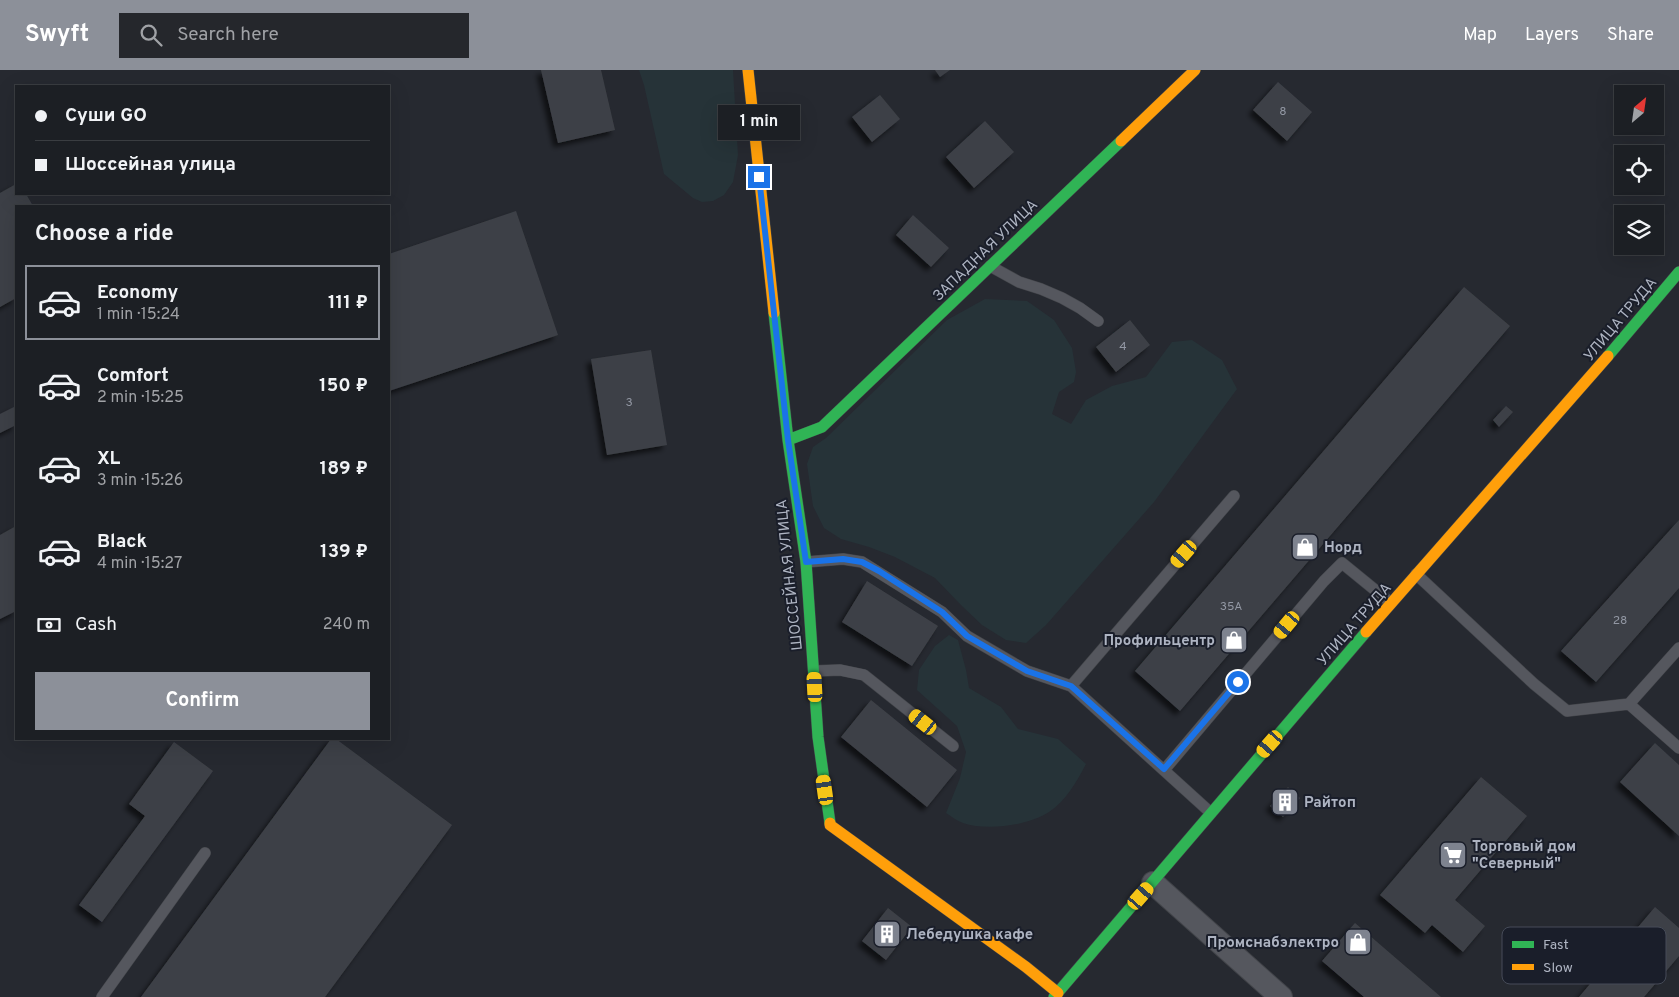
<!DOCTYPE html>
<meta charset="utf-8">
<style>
body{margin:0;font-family:Overpass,sans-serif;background:#25272c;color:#f1f3f6;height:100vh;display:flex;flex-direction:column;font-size:19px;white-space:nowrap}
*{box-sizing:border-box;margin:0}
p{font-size:16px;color:#a0a2a6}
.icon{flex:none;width:28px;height:28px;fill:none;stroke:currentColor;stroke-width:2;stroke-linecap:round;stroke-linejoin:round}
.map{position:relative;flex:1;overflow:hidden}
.drawer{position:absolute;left:15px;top:135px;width:375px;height:535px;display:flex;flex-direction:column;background:#1c1f24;border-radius:0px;box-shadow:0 5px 20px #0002,0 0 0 1px #3a3d41}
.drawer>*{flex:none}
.hud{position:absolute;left:15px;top:15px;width:375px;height:110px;border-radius:0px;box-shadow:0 5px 20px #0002,0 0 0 1px #3a3d41;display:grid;align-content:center;height:110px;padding:0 20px;background:#1c1f24}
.needle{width:32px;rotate:29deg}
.buttons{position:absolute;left:1614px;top:15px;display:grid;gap:10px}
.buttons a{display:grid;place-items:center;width:50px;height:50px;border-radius:0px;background:#1c1f24;box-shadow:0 5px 20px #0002,0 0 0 1px #3a3d41;font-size:25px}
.end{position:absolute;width:22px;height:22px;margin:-11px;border:6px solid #1a73e8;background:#fff;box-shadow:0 0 0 2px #fff}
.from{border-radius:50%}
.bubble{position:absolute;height:35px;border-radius:0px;background:#1c1f24;box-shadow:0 5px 20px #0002,0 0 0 1px #3a3d41;font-size:16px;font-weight:700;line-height:35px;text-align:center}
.car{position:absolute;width:15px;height:30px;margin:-15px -8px;border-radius:6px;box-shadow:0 0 4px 1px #0007;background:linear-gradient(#f5c518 24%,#345 0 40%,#f5c518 0 76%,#345 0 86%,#f5c518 0)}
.hud b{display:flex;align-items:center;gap:18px;height:48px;font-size:19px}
.hud b+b{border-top:1px solid #3a3d41}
.hud i{width:12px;height:12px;background:#f1f3f6}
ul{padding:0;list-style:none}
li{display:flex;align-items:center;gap:15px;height:75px;margin:0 10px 8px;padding:0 10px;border:2px solid transparent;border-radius:0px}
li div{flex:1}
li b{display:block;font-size:19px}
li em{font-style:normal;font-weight:700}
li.active{border-color:#8c9099}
li>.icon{width:45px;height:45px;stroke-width:1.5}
h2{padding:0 20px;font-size:22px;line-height:60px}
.pay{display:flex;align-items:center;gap:12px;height:55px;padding:0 20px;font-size:19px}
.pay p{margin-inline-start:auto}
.primary-button{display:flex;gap:10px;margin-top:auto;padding:10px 20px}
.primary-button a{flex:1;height:58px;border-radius:0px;background:#8c9099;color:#fff;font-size:20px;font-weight:700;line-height:58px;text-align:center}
header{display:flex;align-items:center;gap:30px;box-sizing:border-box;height:70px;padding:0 25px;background:#8c9099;color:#fff}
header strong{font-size:24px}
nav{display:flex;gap:28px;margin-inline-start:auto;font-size:18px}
.search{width:350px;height:45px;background:#25272c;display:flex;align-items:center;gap:12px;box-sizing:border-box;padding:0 18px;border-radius:0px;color:#a0a2a6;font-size:19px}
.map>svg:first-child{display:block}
.green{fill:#263338}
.building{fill:#3e4147;filter:url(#shadow)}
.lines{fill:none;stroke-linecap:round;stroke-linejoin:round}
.lane-casing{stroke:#424449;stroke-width:12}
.street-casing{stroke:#424449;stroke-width:24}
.fast-casing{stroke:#424449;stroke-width:12}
.slow-casing{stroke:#424449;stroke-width:12}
.lane{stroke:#55575e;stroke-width:11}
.street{stroke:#55575e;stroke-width:22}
.fast{stroke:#30b455;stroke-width:11}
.slow{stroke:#ff9f0a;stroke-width:11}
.route{stroke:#1a73e8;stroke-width:6}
.labels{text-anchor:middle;stroke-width:4;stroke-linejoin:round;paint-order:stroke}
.number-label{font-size:12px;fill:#9297a3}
.street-label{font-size:15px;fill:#aeb4c2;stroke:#1a1e2a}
.poi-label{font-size:15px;font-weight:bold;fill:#aeb4c2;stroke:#1a1e2a;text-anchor:start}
.key{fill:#1a1e2a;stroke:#464b58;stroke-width:1}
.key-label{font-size:14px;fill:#aeb4c2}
</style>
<header>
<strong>Swyft</strong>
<div class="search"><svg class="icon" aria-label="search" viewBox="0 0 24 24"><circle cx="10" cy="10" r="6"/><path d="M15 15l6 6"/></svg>Search here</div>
<nav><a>Map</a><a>Layers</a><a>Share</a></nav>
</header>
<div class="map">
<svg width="1679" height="927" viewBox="0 0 1679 927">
<defs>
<filter id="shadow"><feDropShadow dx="-4.5" dy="4.5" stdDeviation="2.5" flood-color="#0009"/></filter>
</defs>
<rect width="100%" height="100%" fill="#262930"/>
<path class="green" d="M639,0H733L738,85L733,112L724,125L713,131L702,132L693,128L664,104L644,15Z
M985,229L1027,231L1054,250L1072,278L1076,302L1074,312L1059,322L1052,344L1071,354L1086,330L1112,316L1146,307L1172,272L1192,270L1222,290L1237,319L1154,432L1046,555L1026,573L1006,570L982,555L961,535L935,508L895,487L869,477L841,469L824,458L813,436L807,394L813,377L826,368L947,250Z
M949,565L958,570L966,600L969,618L1001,637L1018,659L1058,669L1086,694C1077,711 1066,731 1049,742C1027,756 987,761 963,753C957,751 951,746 946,743L960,708L966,682L957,656L917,620L919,600L935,576Z"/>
<path class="building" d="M541,0H601L615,60L558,73Z
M935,0H950L940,7Z
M1278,12L1312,42L1287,71L1253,40Z
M880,25L900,49L872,72L852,47Z
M985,51L1014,82L974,118L946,87Z
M16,114V124H26L33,136H16V228L0,237V123Z
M516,141L558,265L389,321V184Z
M913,145L949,178L931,197L896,165Z
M1464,217L1510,256L1180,641L1135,601Z
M1130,250L1150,275L1116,302L1096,277Z
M651,280L667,375L607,385L591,289Z
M16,336V355L0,363V344Z
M1506,336L1513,342L1499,357L1493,350Z
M1679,450V518L1596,612L1561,581Z
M16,456V541L0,549V465Z
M867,511L938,556L912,596L842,552Z
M871,630L957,700L927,737L841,667Z
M331,669H336L452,755L325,927H141Z
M174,672L213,701L102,852L79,835L145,746L129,734Z
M1655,673L1679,695V766L1620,712Z
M1481,707L1527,746L1455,830L1485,856L1463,882L1432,855L1425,863L1380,825Z
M1288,717L1300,728L1283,747L1270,736Z
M1655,837L1679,858V886L1644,927H1579Z
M888,838L912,857L886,890L862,871Z
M1355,853L1441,927H1364L1322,891Z"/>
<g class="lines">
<g class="lane-casing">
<path id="lane" d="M990,196L1019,212L1041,219L1062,228L1080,238L1098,251
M806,492L843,489L862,492L942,542L967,566L1027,601L1071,616
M1416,504L1534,614L1567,641L1629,634L1679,578
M814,601L840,600L864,605L953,676
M1629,634L1679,678
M1165,699L1324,511L1342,493L1391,533
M1211,743L1071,616L1234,426
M102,927L205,783"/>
</g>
<g class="street-casing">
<path id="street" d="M1153,813L1281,927"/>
</g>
<g class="fast-casing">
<path id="fast" d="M774,243L788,370L806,492L818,667L830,753
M1608,286L1679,202
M788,370L822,357L1121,71
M1054,927L1366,562"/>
</g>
<g class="slow-casing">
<path id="slow" d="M748,0L774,243
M1121,71L1195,0
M1366,562L1608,286
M830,753V755L1026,897L1058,923"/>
</g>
<use href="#lane" class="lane"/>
<use href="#street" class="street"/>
<use href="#fast" class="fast"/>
<use href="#slow" class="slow"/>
</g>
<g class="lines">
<path class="route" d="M759,107L788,370L806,492L843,489L862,492L879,501L942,542L967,566L1027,601L1071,616L1164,699L1238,612"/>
</g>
<defs>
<g id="shop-square" transform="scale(1.4375)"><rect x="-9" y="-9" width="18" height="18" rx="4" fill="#7e838f" stroke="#1a1e2a"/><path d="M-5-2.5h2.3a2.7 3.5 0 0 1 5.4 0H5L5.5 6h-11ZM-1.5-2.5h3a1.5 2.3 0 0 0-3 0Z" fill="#fff"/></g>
<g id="building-square" transform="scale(1.4375)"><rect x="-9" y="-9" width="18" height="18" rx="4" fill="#7e838f" stroke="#1a1e2a"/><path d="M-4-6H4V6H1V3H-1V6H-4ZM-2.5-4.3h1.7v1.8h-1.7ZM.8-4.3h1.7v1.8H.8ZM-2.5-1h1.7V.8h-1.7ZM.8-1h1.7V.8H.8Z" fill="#fff"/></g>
<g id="supermarket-square" transform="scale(1.4375)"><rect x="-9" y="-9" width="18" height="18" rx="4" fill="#7e838f" stroke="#1a1e2a"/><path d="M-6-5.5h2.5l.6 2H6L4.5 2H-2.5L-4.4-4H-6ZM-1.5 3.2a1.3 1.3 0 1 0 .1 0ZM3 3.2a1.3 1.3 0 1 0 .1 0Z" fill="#fff"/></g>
</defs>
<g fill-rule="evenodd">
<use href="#shop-square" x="1305" y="477"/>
<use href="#shop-square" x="1234" y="570"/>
<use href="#building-square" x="1285" y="732"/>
<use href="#supermarket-square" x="1453" y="785"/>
<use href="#building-square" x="887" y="864"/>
<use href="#shop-square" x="1358" y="872"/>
</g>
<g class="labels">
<g class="number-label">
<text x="1283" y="45">8</text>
<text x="1123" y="280">4</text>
<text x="629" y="336">3</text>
<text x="1231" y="540">35А</text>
<text x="1620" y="554">28</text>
</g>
<g class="street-label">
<text transform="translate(985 180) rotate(-44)" y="5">ЗАПАДНАЯ УЛИЦА</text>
<text transform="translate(1620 249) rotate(-50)" y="5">УЛИЦА ТРУДА</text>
<text transform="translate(789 505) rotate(-96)" y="5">ШОССЕЙНАЯ УЛИЦА</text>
<text transform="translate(1354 554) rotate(-49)" y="5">УЛИЦА ТРУДА</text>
</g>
<g class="poi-label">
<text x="1324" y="482">Норд</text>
<text x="1215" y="575" text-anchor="end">Профильцентр</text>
<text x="1304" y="737">Райтоп</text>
<text x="1472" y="781">Торговый дом<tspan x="1472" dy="17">"Северный"</tspan></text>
<text x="906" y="869">Лебедушка кафе</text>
<text x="1339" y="877" text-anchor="end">Промснабэлектро</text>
</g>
</g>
<rect x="1502" y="857" width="164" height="57" rx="8" class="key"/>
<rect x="1512" y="871" width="22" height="7" fill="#30b455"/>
<rect x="1512" y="894" width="22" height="6" fill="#ff9f0a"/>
<g class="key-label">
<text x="1543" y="879">Fast</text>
<text x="1543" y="902">Slow</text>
</g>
</svg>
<div class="buttons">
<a><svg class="needle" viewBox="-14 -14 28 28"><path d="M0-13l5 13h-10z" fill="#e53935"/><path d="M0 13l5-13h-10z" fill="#a0a2a6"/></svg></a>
<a><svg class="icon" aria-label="locate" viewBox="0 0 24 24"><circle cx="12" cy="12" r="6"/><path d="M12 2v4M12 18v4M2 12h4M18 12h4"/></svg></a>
<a><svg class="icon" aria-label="layers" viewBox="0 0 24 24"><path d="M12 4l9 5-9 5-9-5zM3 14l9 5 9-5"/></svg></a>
</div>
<i class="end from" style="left:1238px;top:612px"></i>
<i class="end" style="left:759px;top:107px"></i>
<div class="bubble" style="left:718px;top:35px;width:82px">1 min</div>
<i class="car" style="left:1184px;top:484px;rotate:221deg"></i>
<i class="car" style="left:1287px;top:555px;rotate:220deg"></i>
<i class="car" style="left:815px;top:617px;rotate:357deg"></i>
<i class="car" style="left:923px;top:652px;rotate:308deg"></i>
<i class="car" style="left:1270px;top:674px;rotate:221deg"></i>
<i class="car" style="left:825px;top:720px;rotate:352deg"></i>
<i class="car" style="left:1141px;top:826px;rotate:41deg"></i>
<div class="hud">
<b><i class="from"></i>Суши GO</b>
<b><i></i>Шоссейная улица</b>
</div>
<section class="drawer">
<h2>Choose a ride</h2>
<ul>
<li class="active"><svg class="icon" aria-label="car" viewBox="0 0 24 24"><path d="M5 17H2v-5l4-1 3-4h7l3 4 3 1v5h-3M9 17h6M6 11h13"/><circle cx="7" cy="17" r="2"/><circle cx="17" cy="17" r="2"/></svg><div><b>Economy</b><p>1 min · 15:24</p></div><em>111 ₽</em></li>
<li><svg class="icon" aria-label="car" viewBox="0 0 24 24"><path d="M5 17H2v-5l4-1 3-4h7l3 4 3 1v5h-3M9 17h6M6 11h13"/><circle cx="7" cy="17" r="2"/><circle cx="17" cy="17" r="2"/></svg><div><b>Comfort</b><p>2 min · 15:25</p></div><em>150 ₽</em></li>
<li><svg class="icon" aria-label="car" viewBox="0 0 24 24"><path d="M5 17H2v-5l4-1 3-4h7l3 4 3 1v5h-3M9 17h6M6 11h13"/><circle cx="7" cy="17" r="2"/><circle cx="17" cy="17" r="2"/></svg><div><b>XL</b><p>3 min · 15:26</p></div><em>189 ₽</em></li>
<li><svg class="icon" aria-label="car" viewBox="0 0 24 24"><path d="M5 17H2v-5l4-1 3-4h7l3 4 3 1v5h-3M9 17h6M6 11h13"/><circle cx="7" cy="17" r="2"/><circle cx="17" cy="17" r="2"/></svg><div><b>Black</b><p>4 min · 15:27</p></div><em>139 ₽</em></li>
</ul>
<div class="pay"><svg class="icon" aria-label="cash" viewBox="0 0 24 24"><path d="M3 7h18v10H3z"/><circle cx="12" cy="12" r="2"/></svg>Cash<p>240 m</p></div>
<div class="primary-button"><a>Confirm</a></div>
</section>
</div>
